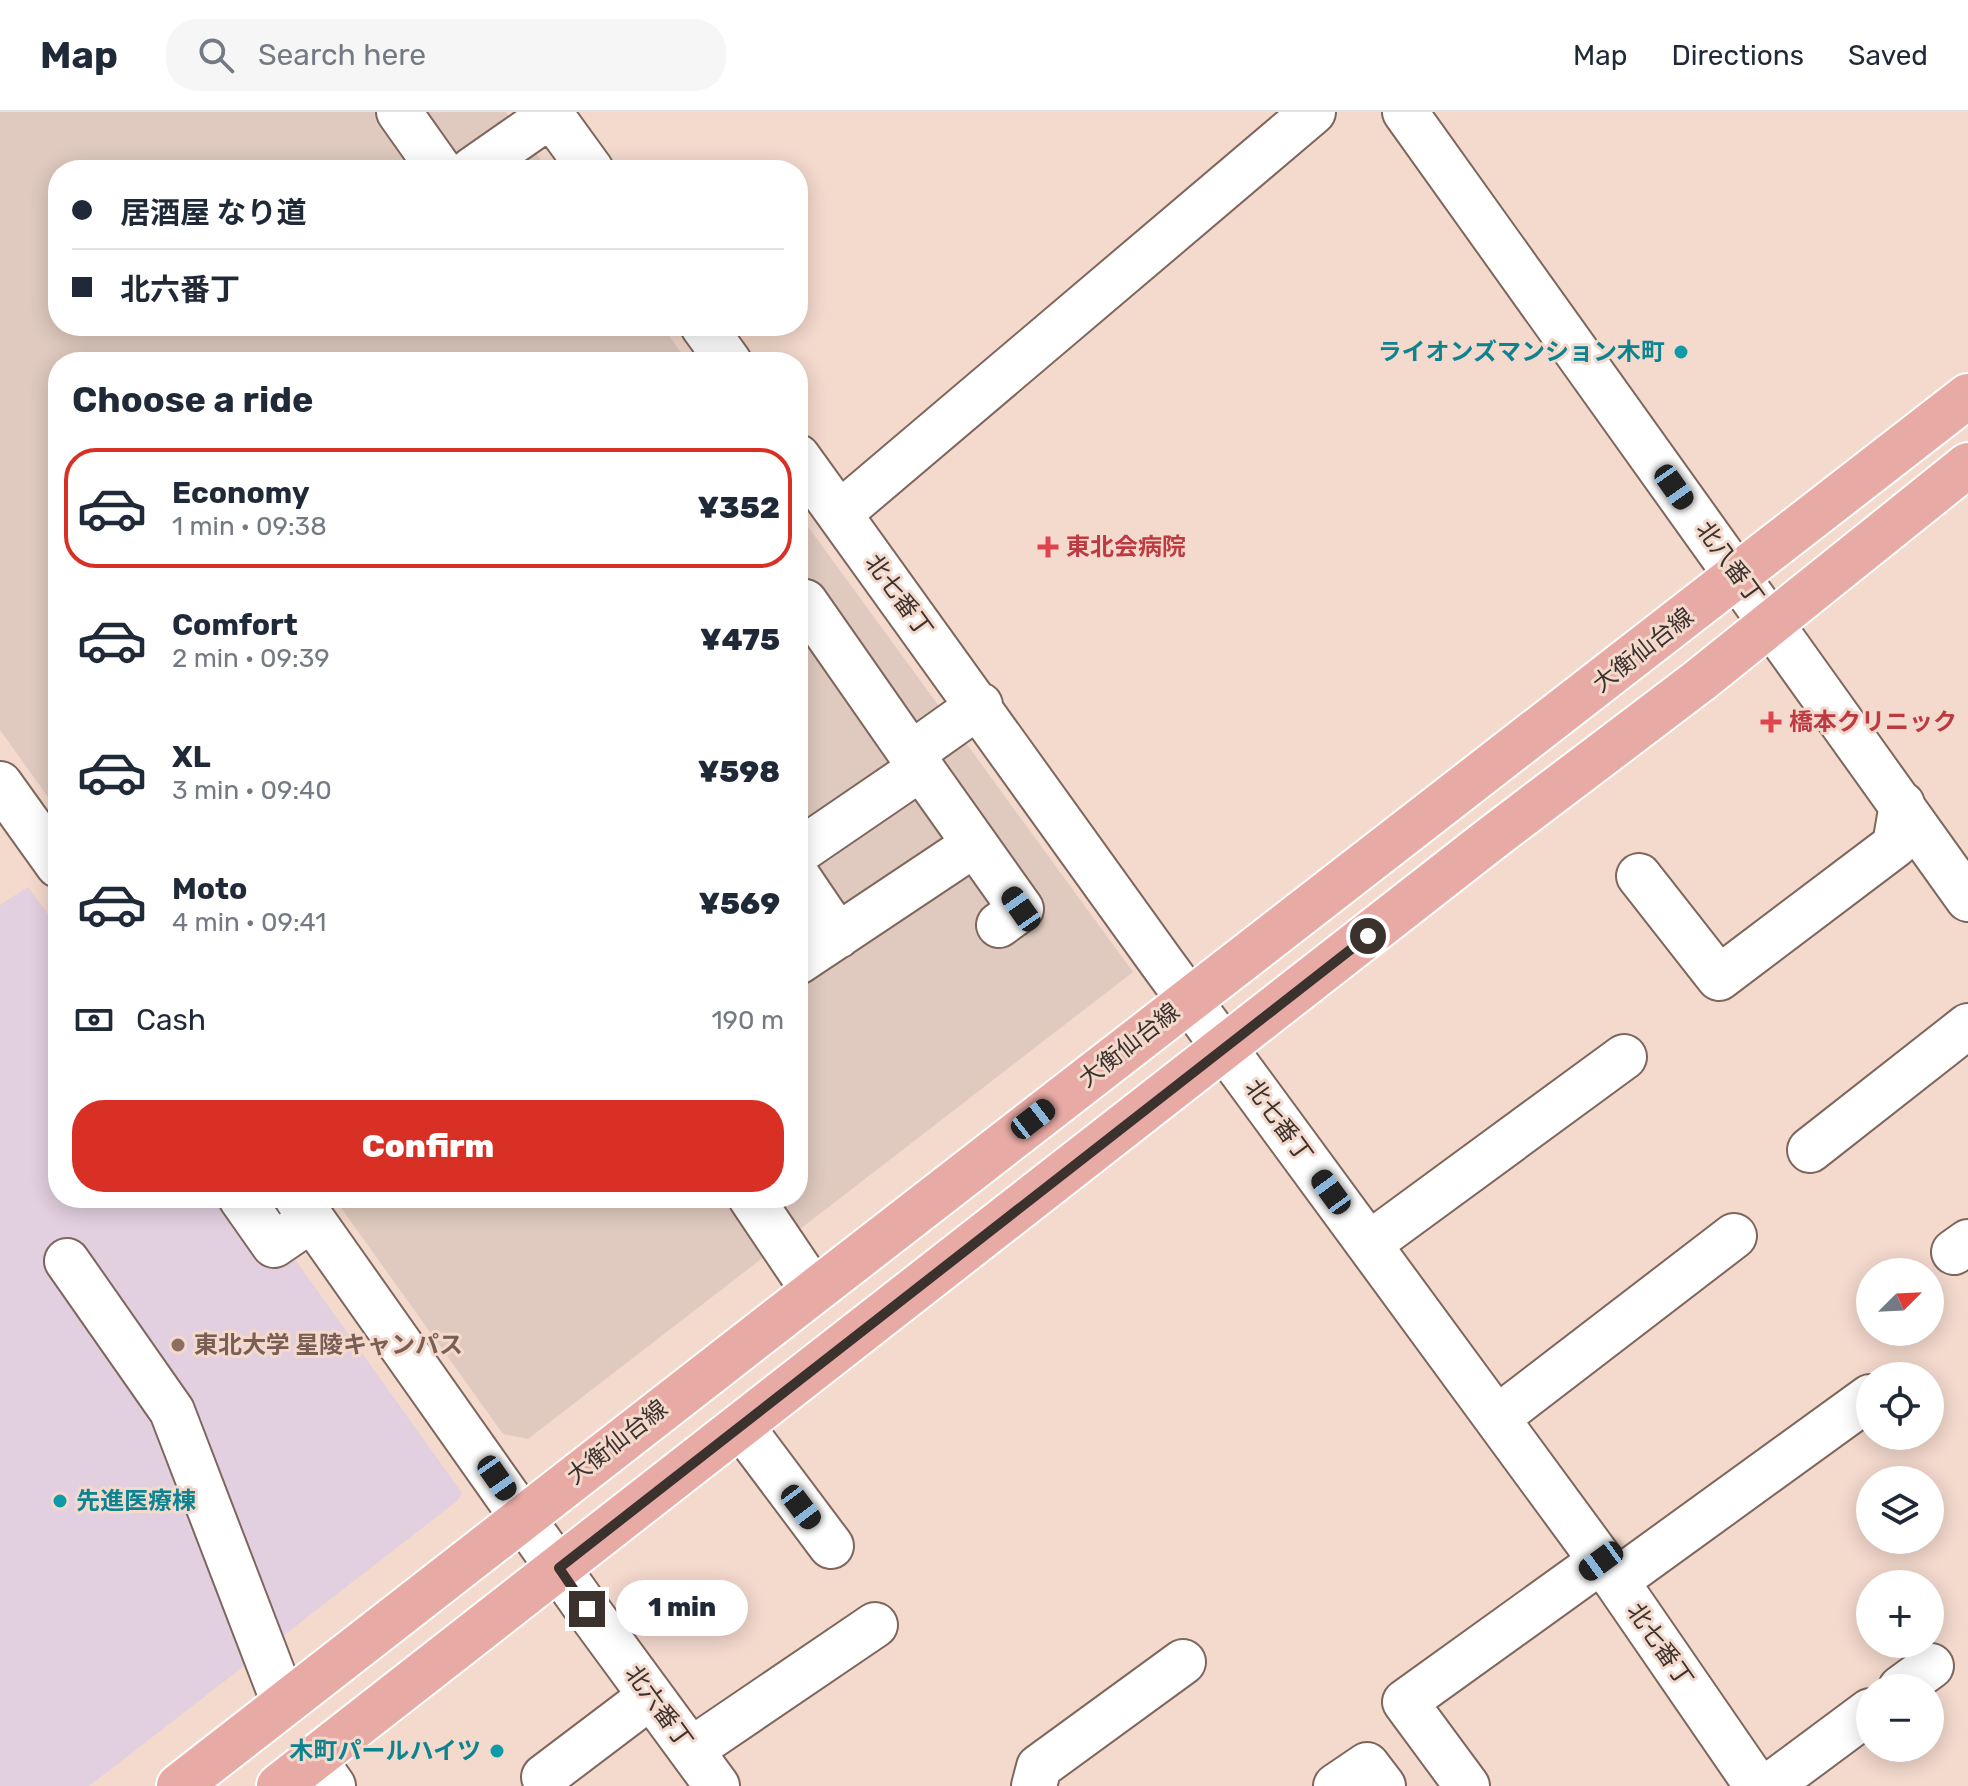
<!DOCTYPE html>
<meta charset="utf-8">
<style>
body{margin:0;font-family:Rubik,"Noto Sans JP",sans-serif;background:#f6f6f7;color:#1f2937;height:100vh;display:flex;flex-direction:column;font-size:30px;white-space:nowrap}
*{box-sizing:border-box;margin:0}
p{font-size:26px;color:#747a83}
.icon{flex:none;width:44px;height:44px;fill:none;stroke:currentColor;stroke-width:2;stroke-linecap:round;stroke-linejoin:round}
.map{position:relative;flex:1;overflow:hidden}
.panel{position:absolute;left:48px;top:240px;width:760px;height:856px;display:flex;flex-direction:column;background:#fff;border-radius:32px;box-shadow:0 4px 20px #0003}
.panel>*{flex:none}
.hud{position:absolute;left:48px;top:48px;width:760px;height:176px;border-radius:32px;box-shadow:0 4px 20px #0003;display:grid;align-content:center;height:176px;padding:0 24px;background:#fff}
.needle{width:52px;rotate:66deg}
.controls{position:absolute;left:1856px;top:1146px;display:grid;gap:16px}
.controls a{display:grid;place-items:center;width:88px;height:88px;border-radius:50%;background:#fff;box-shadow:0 4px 20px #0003;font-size:40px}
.end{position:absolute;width:36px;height:36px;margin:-18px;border:10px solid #3c322d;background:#fff;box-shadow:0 0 0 4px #fff}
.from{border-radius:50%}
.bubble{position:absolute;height:56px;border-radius:28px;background:#fff;box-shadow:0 4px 20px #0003;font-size:26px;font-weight:800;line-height:56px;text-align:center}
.car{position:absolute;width:24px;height:48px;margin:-24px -12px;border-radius:10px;box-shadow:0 0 6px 2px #0007;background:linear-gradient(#222 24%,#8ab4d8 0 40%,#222 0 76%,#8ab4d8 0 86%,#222 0)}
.hud b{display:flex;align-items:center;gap:28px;height:76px;font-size:30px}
.hud b+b{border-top:2px solid #e0e1e3}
.hud i{width:20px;height:20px;background:#1f2937}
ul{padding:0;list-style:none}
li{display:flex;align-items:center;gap:24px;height:120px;margin:0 16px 12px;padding:0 8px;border:4px solid transparent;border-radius:32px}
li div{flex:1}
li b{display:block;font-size:30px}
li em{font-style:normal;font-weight:800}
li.on{border-color:#d93025}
li>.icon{width:72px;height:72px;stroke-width:1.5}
h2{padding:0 24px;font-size:36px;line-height:96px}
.pay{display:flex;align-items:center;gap:20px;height:88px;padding:0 24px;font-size:30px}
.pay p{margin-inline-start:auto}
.primary-button{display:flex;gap:16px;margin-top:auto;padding:16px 24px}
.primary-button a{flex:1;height:92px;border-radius:32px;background:#d93025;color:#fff;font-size:32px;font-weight:800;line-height:92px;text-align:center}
header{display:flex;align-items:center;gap:48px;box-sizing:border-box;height:112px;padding:0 40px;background:#fff;border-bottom:2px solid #e0e1e3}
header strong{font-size:38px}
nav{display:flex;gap:44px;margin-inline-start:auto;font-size:28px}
.search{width:560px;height:72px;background:#f6f6f7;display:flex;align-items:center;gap:20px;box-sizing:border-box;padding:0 28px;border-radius:32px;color:#747a83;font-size:30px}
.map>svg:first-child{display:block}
.education{fill:#e0cabf}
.medical{fill:#e2cfdf}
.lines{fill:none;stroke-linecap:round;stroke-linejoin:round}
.minor-casing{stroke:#7e665c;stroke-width:48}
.major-casing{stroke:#fff;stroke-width:48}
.minor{stroke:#fff;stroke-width:44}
.major{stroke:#e8aaa4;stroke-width:44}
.route{stroke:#3c322d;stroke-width:10}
.culture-dot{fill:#0f9aa8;stroke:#f4d9cd;stroke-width:3}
.health-dot{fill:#e0444e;stroke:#f4d9cd;stroke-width:3}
.education-dot{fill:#8d6e63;stroke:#f4d9cd;stroke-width:3}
.labels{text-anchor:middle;stroke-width:6;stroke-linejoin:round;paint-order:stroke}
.culture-label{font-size:24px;font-weight:bold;fill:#0d838f;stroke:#f4d9cd;text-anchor:end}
.health-label{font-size:24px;font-weight:bold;fill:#be3a42;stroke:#f4d9cd;text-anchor:start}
.street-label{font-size:24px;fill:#3c322d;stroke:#f4d9cd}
.education-label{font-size:24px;font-weight:bold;fill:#785e54;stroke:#f4d9cd;text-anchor:start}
</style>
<header>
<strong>Map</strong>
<div class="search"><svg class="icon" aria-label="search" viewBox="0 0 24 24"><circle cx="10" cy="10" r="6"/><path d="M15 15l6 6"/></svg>Search here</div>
<nav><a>Map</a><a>Directions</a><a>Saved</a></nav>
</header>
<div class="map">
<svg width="1968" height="1674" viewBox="0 0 1968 1674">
<rect width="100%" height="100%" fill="#f4d9cd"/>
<path class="education" d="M0,0H506L548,58H58V214H662L688,250H58V699L0,618Z
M798,401L1133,860L528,1327L503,1322L334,1086H798Z"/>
<path class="medical" d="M28,775L58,816V1086H251L462,1381L457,1389L89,1674H0V793Z"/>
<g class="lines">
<g class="minor-casing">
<path id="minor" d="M399,0L440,58
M549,0L591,58
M1405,0L1968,787
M472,58L551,3
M703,214L729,250
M798,345L1162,851L1616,1469L1757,1674
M839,402L1313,0
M805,490L911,642
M980,593L911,642L1021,797L999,813
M0,672L58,753
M798,740L921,656
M1639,764L1719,866L1895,733L1902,692
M798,765L838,824
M798,850L975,732
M1810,1038L1968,914
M241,1086L274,1133L312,1107
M297,1086L587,1497L717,1674
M751,1086L813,1178
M1369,1132L1624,945
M1954,1140L1968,1130
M67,1149L172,1299L284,1591
M1497,1306L1734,1124
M741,1314L831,1434
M1616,1469L1870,1285
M1901,1576L1931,1554
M691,1638L875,1513
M314,1647L333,1674
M544,1665L651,1584
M1034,1674L1039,1655L1183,1550
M1336,1674L1367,1653L1383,1674
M1467,1674L1405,1590L1601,1449
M1769,1674L1870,1599"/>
</g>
<g class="major-casing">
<path id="major" d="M179,1674C774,1209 1372,747 1968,284
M279,1674L1492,726L1699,569L1968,353"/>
</g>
<use href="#minor" class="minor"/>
<use href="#major" class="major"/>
</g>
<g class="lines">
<path class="route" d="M587,1497L559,1456L1368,824"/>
</g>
<g class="culture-dot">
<circle cx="1681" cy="240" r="8"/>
<circle cx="60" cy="1389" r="8"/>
<circle cx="497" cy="1639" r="8"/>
</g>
<g class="health-dot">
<path d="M1044 423h8v8h8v8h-8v8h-8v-8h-8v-8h8z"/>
<path d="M1767 598h8v8h8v8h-8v8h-8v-8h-8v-8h8z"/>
</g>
<circle class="education-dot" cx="178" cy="1233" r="8"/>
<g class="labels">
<g class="culture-label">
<text x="1665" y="248">ライオンズマンション木町</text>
<text x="76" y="1397" text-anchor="start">先進医療棟</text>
<text x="481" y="1647">木町パールハイツ</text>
</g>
<g class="health-label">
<text x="1066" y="443">東北会病院</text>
<text x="1789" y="618">橋本クリニック</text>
</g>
<g class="street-label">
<text transform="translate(1730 451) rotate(54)" y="8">北八番丁</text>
<text transform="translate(899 484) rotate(54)" y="8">北七番丁</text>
<text transform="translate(1643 538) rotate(-38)" y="8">大衡仙台線</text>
<text transform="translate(1129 933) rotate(-38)" y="8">大衡仙台線</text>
<text transform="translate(1279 1009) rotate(54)" y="8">北七番丁</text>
<text transform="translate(617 1330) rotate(-38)" y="8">大衡仙台線</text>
<text transform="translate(1660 1533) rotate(55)" y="8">北七番丁</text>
<text transform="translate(659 1595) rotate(54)" y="8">北六番丁</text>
</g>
<g class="education-label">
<text x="194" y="1241">東北大学 星陵キャンパス</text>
</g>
</g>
</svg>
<div class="controls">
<a><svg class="needle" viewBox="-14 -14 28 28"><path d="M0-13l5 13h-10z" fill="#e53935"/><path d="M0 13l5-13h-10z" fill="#747a83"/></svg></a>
<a><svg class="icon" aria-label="locate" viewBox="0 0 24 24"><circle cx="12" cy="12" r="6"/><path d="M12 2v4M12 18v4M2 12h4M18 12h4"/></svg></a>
<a><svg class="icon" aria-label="layers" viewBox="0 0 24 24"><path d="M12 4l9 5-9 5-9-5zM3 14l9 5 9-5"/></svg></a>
<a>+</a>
<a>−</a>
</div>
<i class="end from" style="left:1368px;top:824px"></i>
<i class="end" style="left:587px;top:1497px"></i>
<div class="bubble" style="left:616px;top:1468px;width:132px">1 min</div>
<i class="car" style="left:1674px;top:375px;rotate:145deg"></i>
<i class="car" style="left:1021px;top:797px;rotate:325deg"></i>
<i class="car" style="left:1033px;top:1007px;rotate:52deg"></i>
<i class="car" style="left:1331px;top:1080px;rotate:324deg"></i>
<i class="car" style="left:497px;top:1366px;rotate:145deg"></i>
<i class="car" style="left:801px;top:1395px;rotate:143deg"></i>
<i class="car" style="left:1601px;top:1449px;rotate:234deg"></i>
<div class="hud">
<b><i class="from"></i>居酒屋 なり道</b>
<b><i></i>北六番丁</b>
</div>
<section class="panel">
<h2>Choose a ride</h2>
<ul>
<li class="on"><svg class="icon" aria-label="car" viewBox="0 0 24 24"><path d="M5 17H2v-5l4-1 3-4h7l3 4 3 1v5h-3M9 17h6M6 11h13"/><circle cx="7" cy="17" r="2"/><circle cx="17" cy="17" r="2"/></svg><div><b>Economy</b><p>1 min · 09:38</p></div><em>¥352</em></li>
<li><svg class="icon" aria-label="car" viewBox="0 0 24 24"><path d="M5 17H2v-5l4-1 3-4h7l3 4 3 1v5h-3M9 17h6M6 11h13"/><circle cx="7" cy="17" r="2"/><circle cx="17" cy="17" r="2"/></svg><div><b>Comfort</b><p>2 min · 09:39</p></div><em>¥475</em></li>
<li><svg class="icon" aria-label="car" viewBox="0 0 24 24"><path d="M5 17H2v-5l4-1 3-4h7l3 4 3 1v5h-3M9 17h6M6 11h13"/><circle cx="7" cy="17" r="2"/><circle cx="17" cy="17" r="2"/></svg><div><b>XL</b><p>3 min · 09:40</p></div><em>¥598</em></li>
<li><svg class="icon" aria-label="car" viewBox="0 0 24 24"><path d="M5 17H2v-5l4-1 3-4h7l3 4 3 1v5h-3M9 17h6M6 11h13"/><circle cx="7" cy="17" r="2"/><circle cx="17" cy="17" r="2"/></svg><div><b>Moto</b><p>4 min · 09:41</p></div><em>¥569</em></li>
</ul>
<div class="pay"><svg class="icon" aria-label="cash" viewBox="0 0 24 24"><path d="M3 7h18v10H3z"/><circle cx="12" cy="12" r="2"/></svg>Cash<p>190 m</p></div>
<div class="primary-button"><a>Confirm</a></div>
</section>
</div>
